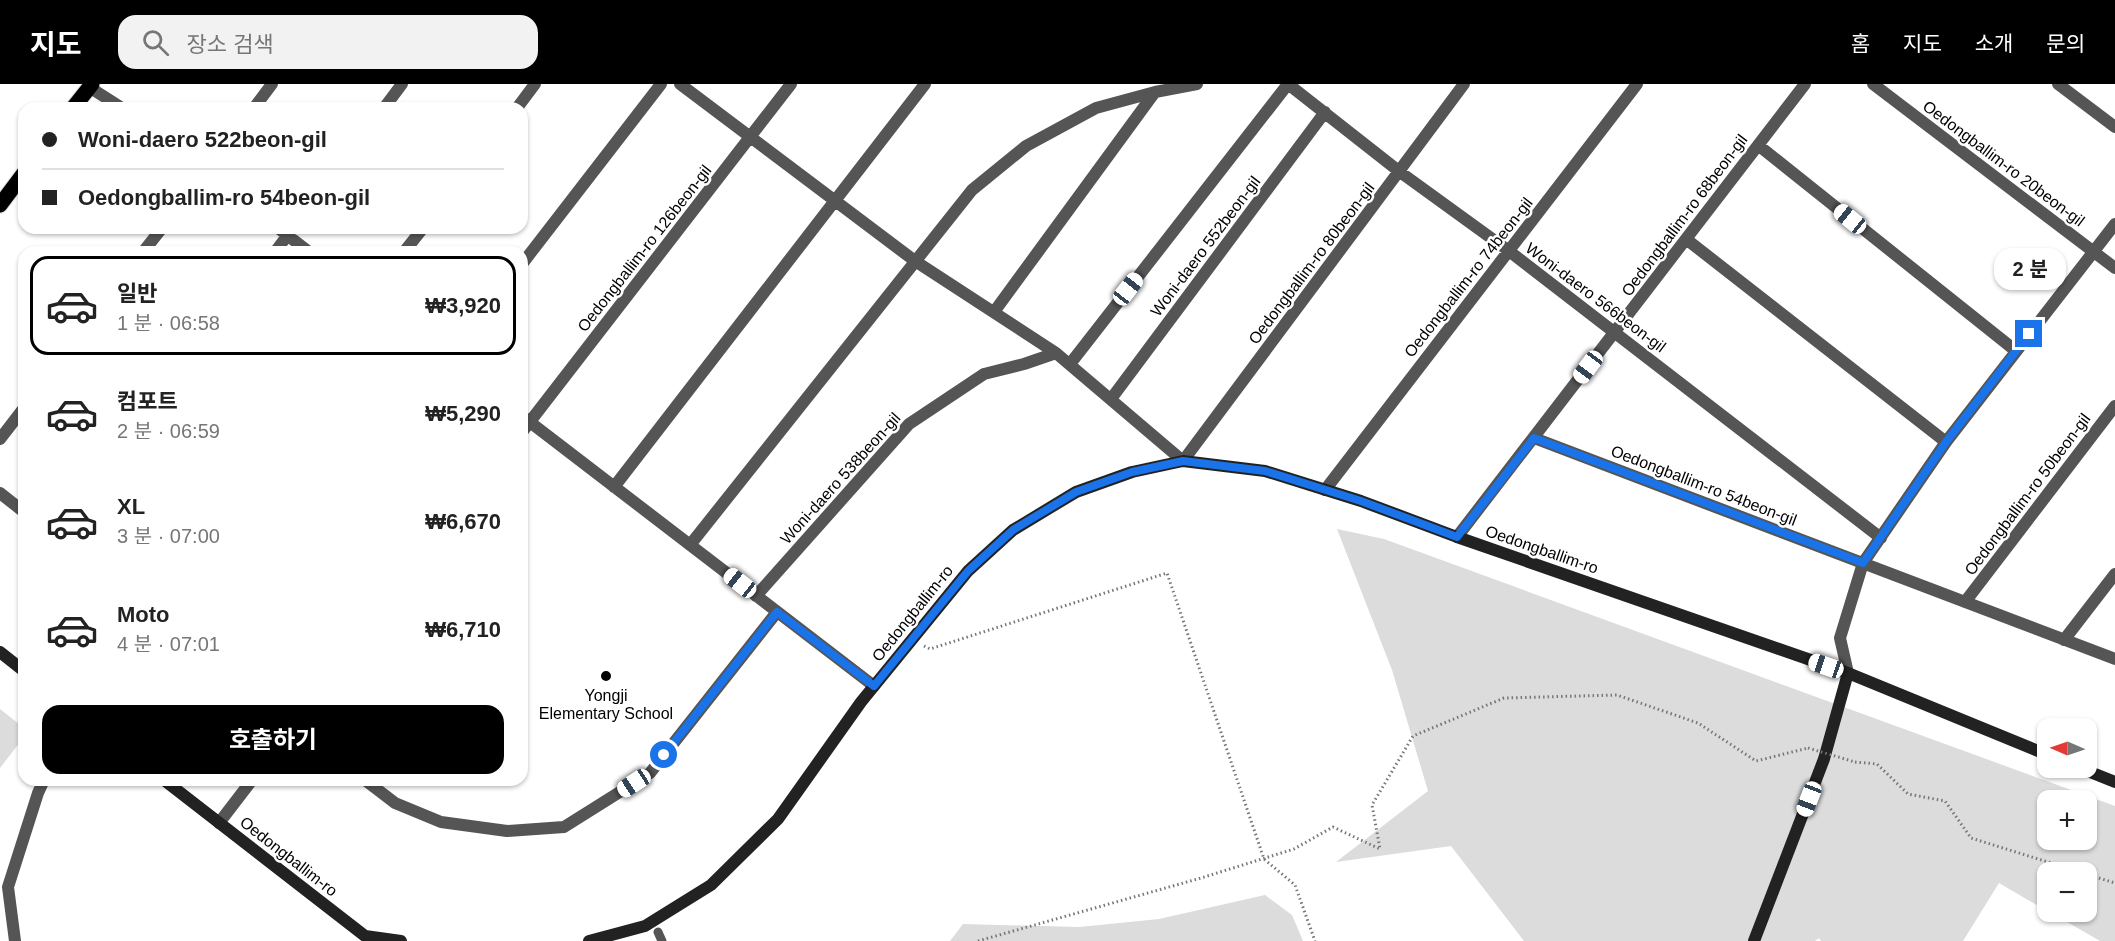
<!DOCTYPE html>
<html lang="ko">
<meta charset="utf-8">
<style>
body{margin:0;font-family:Arial,"Noto Sans KR",sans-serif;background:#f2f2f2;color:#222;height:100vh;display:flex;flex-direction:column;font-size:22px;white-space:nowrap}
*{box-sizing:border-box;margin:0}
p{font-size:20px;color:#767676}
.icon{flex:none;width:33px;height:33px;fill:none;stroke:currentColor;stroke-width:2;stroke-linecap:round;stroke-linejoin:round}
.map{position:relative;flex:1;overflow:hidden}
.side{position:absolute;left:18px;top:162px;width:510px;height:540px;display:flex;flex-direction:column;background:#fff;border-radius:18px;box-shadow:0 2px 4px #0004}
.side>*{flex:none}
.hud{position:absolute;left:18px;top:18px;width:510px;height:132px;border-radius:18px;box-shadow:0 2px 4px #0004;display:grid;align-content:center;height:132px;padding:0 24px;background:#fff}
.needle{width:39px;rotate:272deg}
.buttons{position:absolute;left:2037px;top:634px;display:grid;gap:12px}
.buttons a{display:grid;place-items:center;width:60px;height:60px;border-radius:12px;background:#fff;box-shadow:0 2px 4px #0004;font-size:30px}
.end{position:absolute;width:27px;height:27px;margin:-14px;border:8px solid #1a73e8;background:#fff;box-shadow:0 0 0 3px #fff}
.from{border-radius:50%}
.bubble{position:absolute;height:42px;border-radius:18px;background:#fff;box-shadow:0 2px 4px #0004;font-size:20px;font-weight:700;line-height:42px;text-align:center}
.car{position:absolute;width:18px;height:36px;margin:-18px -9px;border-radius:8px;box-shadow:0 0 4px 2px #0007;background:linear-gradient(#fff 24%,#345 0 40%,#fff 0 76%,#345 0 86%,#fff 0)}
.hud b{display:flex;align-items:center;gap:21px;height:57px;font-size:22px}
.hud b+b{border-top:2px solid #e0e0e0}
.hud i{width:15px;height:15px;background:#222}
ul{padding:10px 0 0;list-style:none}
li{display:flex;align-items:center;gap:18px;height:99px;margin:0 12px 9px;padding:0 12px;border:3px solid transparent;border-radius:18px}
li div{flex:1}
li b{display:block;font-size:22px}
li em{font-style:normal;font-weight:700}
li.active{border-color:#000}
li>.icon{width:54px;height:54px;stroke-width:1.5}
.primary-button{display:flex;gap:12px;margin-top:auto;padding:12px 24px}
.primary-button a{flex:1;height:69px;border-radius:18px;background:#000;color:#fff;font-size:24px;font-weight:700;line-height:69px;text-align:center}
header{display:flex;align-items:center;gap:36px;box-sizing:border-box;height:84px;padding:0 30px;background:#000;color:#fff}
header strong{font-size:28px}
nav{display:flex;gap:33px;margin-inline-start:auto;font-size:21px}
.search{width:420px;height:54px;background:#f2f2f2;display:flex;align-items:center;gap:15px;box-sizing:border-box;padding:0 21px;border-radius:18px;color:#767676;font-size:22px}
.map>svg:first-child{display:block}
.green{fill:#dcdcdc;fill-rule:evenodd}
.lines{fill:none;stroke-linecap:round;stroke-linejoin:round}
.primary-casing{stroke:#dbdbdb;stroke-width:17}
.path{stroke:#777;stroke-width:3;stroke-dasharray:1.5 3;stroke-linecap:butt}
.lane{stroke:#555;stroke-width:9}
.street{stroke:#555;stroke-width:12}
.secondary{stroke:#222;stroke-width:12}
.primary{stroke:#000;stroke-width:15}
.path-bridge{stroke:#777;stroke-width:3;stroke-dasharray:1.5 3;stroke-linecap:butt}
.route{stroke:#1a73e8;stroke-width:8}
.poi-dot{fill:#000;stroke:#fff;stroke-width:2}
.labels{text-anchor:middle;stroke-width:5;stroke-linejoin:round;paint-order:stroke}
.street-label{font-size:16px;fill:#000;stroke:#fff}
.poi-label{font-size:16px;fill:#000;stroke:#fff}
</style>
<header>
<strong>지도</strong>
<div class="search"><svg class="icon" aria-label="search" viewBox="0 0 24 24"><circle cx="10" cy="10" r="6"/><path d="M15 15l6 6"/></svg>장소 검색</div>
<nav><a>홈</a><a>지도</a><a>소개</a><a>문의</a></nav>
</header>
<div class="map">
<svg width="2115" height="857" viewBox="0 0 2115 857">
<rect width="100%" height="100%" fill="#fff"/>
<path class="green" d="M1337,445L1384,455L2115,722V857H2100L2050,828H2086V789H2048L2047,827L1999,799L1963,857H1821L1819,854L1815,857H1524L1451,762L1336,778L1428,707L1392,586ZM2048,717H2086V756H2048Z
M0,625L24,644V653L0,684Z
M1265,811L1292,831L1303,857H950L963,840L1079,843L1159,835Z"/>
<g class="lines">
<g class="primary-casing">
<path id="primary" d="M73,24L92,0
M0,121L24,89"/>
</g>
<path class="path" d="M924,562L930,565L1167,489L1264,775L1295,801L1315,857
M1855,678L1877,680L1908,710L1945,717L1971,754L2083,789
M2086,790L2115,799
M978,857L1201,794L1294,765L1333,743L1380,765L1372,721L1413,652L1504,614L1617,611L1698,639L1756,677L1808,664"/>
<path class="lane" d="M658,848L662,857"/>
<path class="street" d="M680,0L915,177L1056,269L1183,377L1464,0
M1288,0L1400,88L1509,167L1881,454
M1873,0L2115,184
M2058,0L2115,43
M89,3L122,24
M254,24L272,0
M384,24L402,0
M517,24L535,0
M1758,61L2016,267
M278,144L309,168
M1686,155L1946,358
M143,168L162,144
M275,168L293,144
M404,168L423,144
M522,180L661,0
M994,228L1155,8
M1070,280L1288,0
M1111,315L1325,28
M522,332L874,602
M522,348L791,0
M1534,354L2115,575
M0,355L24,324
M614,403L925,0
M1325,406L1637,0
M0,409L24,428
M1457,453L1805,0
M690,461L972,106L1026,62L1096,24L1155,8L1197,0
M756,512L909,340L984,290L1024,280L1056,269
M1965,518L2115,322
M2064,556L2115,490
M1848,589L1840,554L1863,479L1946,358L2115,140
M365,696L395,719L441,738L507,747L564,743L650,689L777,528
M219,739L252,696
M15,857L8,803L38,709L44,696"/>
<path class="secondary" d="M0,568L24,587
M2080,684L2115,698
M164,696L365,852L401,857
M589,857L645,842L711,801L778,735L861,618L968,487L1013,446L1076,408L1132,388L1183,377L1265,387L1361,417L1457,453L1848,589L2048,671
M1754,857L1824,675L1848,589"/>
<use href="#primary" class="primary"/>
<path class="path-bridge" d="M1808,664L1855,678"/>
</g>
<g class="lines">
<path class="route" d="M664,671L777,528L874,602L968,487L1013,446L1076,408L1132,388L1183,377L1265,387L1361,417L1457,453L1534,354L1863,479L1946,358L2029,250"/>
</g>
<circle class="poi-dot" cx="606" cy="592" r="6"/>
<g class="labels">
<g class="street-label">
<text transform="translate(2004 79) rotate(37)" y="6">Oedongballim-ro 20beon-gil</text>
<text transform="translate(1684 131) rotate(-53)" y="6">Oedongballim-ro 68beon-gil</text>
<text transform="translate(1205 162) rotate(-53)" y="6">Woni-daero 552beon-gil</text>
<text transform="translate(644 164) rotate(-52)" y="6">Oedongballim-ro 126beon-gil</text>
<text transform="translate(1311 179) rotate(-53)" y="6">Oedongballim-ro 80beon-gil</text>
<text transform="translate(1468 193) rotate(-52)" y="6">Oedongballim-ro 74beon-gil</text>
<text transform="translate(1596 213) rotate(37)" y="6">Woni-daero 566beon-gil</text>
<text transform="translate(840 394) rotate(-48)" y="6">Woni-daero 538beon-gil</text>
<text transform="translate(1704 401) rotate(21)" y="6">Oedongballim-ro 54beon-gil</text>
<text transform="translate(2027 410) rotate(-53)" y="6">Oedongballim-ro 50beon-gil</text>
<text transform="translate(1542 465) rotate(19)" y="6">Oedongballim-ro</text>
<text transform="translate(912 529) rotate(-51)" y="6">Oedongballim-ro</text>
<text transform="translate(289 772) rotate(38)" y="6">Oedongballim-ro</text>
</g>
<g class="poi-label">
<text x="606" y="617">Yongji<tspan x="606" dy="18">Elementary School</tspan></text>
</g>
</g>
</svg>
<div class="buttons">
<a><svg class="needle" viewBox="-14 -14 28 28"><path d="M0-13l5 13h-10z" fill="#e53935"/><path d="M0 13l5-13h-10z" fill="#767676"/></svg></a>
<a>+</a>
<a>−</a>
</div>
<i class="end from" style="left:664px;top:671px"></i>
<i class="end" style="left:2029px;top:250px"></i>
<div class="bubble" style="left:1994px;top:164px;width:72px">2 분</div>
<i class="car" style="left:1850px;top:135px;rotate:309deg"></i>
<i class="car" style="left:1128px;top:205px;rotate:38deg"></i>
<i class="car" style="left:1588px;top:283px;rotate:217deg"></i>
<i class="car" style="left:740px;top:499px;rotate:308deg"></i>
<i class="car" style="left:1826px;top:582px;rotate:289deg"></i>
<i class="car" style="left:634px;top:699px;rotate:237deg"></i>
<i class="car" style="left:1809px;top:715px;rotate:201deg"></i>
<div class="hud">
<b><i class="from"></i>Woni-daero 522beon-gil</b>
<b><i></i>Oedongballim-ro 54beon-gil</b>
</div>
<section class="side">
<ul>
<li class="active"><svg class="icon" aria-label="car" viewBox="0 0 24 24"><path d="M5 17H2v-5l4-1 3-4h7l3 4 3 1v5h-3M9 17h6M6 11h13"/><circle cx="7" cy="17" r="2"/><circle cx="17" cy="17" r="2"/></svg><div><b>일반</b><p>1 분 · 06:58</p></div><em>₩3,920</em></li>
<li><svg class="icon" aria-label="car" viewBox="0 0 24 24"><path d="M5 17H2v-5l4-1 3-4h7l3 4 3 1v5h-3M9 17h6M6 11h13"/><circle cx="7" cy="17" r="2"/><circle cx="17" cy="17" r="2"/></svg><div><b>컴포트</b><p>2 분 · 06:59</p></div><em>₩5,290</em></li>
<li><svg class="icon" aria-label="car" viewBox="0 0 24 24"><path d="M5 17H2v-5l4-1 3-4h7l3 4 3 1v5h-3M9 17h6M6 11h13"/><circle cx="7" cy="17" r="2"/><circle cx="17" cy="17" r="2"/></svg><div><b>XL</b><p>3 분 · 07:00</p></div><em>₩6,670</em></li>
<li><svg class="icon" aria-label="car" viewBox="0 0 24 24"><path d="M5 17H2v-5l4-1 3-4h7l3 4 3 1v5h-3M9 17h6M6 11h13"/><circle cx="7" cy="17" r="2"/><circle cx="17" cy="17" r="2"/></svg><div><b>Moto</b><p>4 분 · 07:01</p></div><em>₩6,710</em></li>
</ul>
<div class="primary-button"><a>호출하기</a></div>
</section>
</div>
